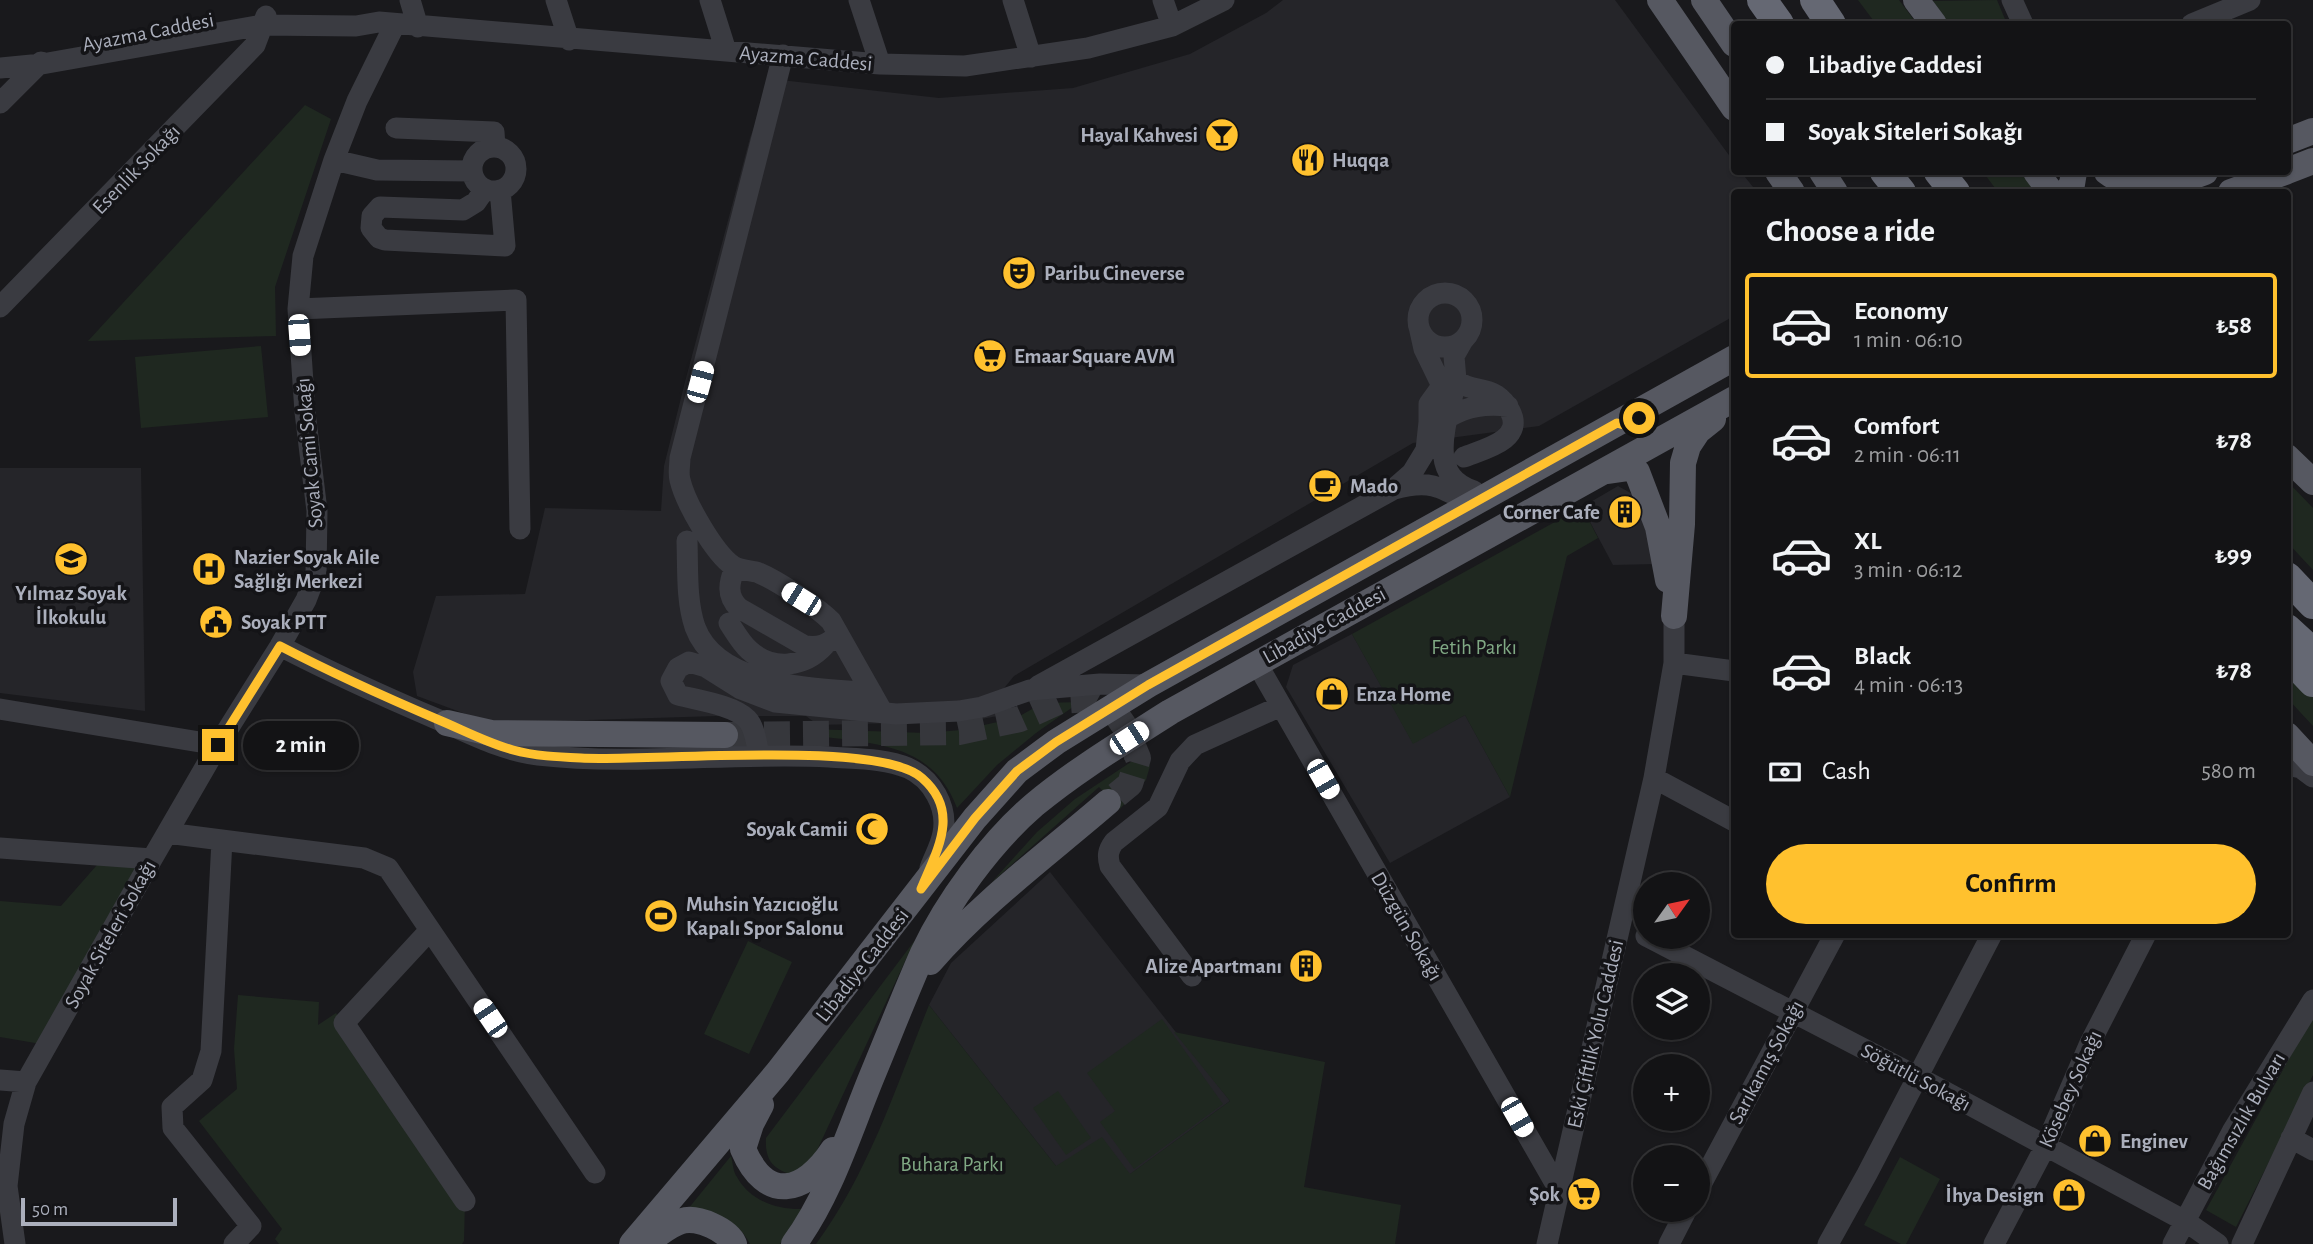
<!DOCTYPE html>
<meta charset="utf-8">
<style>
body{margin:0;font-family:"Alegreya Sans",sans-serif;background:#1c1c1e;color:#f1f3f6;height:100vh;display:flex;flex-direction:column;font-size:26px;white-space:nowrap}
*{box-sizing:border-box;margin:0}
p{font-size:23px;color:#9d9ea0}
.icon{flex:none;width:38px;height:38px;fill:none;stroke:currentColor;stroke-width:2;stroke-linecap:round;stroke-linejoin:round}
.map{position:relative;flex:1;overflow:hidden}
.side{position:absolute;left:1731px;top:189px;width:560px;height:749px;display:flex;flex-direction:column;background:#131315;border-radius:7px;box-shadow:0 2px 5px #0004,0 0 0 2px #323234}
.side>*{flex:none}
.banner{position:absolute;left:1731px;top:21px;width:560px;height:154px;border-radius:7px;box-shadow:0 2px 5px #0004,0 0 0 2px #323234;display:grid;align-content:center;height:154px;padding:0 35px;background:#131315}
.needle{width:46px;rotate:57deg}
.tools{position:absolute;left:1633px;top:872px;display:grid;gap:14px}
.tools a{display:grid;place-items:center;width:77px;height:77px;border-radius:50%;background:#131315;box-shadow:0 2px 5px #0004,0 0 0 2px #323234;font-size:35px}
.scale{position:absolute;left:21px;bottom:18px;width:156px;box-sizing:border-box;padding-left:7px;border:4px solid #abafbc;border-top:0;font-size:19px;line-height:24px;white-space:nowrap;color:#abafbc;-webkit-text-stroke:5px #141417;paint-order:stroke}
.end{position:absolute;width:32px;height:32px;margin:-16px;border:9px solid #ffc12e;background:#111;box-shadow:0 0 0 4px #111}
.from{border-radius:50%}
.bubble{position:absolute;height:49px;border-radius:24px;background:#131315;box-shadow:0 2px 5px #0004,0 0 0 2px #323234;font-size:23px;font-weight:600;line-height:49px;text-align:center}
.car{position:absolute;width:21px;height:42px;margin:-21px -10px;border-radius:9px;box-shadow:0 0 5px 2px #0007;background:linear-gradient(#fff 24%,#345 0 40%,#fff 0 76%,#345 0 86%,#fff 0)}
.banner b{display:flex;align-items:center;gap:24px;height:66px;font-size:26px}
.banner b+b{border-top:2px solid #323234}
.banner i{width:18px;height:18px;background:#f1f3f6}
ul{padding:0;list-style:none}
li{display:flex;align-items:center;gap:21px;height:105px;margin:0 14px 10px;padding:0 21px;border:4px solid transparent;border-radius:7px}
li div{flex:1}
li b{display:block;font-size:26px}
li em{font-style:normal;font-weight:600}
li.selected{border-color:#ffc12e}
li>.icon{width:63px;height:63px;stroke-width:1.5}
h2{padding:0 35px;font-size:32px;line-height:84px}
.pay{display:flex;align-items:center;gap:18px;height:77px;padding:0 35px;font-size:26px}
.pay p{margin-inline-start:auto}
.primary-button{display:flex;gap:14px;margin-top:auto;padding:14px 35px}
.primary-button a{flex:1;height:80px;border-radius:42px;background:#ffc12e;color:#111;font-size:28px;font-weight:600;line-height:80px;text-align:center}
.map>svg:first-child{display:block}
.built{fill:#252529}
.green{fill:#1f2820}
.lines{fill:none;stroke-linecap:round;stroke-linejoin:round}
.major-tunnel{stroke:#36373c;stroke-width:26;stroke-dasharray:26 13;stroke-linecap:butt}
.minor{stroke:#3a3b41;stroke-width:21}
.major{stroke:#565861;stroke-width:26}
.highway{stroke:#656873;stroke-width:30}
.route{stroke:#ffc12e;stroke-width:9}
.labels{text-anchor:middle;stroke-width:7;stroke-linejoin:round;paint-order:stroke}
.street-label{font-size:21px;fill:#abafbc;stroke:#141417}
.poi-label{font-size:21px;font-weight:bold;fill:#abafbc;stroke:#141417;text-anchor:start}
.park-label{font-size:21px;fill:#80a984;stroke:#141417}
</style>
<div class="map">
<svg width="2313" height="1244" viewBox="0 0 2313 1244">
<rect width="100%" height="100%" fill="#19191c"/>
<path class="built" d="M1283,0H1615L1734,162V172H1741L1757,192H1734V316L1539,426L1413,443L1014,676L1001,692L998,716L970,721L818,725L806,716H717L490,723L417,696L413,672L436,596L525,594L545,508L661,511L664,466L685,382L750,138L772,79L939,98L1073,88L1190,54L1266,13Z
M0,468H141L145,711L0,693Z
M1618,486L1636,496L1655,564L1613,565L1582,507Z
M1352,634L1413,743L1465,715L1510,797L1390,863L1286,687L1293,665Z
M1050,872L1230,1101L1129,1175L1056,1166L929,1005L951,963Z"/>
<path class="green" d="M1858,0H1899L1917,24H1876Z
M1997,0L2007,24H1948L1930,1Z
M305,105L331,119L275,287L276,336L88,341Z
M1983,172H2025L2040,192H1998Z
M261,346L268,417L141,428L135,357Z
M2287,481L2313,508V570L2287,542Z
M1582,507L1598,538L1567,556L1510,797L1465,715L1413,744L1352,634Z
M2287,665L2313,691V726L2287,698Z
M1080,702L1036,733L997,765L957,808C933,744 877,744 818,736L811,729L926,733L961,730L1016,718L1043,703Z
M1143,754L1150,766L1146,780L1120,809L1099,787L991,883L1037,832L1075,799Z
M104,857L152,859L47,1045L0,1037V901L61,906Z
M915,940L812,1161L790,1174C771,1168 765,1158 766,1138Z
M748,941L792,962L749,1054L704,1034Z
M238,995L319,1002L318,1025L336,1013L465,1201L464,1241L462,1244H279L275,1239L282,1229L199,1121L237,1089L234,1049Z
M929,1005L1056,1166L1102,1137L1130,1174L1230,1101L1174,1032L1325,1062L1304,1187L1401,1205L1395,1244H816C869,1172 896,1087 929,1005Z
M2313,1015V1075L2236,1227L2206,1210Z
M1162,1019L1223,1104L1134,1169L1100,1122L1115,1111L1087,1073Z
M1058,1091L1091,1138L1066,1155L1033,1108Z
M731,1156C733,1163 733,1172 737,1177C750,1201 778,1210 803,1209L780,1244H750C737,1218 715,1213 688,1209Z
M1900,1157L1940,1179L1906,1244H1901L1864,1225Z"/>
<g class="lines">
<path class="major-tunnel" d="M725,735L959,732L1020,719L1060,701L1088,699L1116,714L1125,727L1138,758L1130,784L1108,802"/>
<path class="minor" d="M410,0L418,27
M556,0L569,40
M710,0L726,51
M859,0L880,64
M1013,0L1031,57
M1163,0L1172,26
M2012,0L2023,24
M395,24L357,101L334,160L303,256L298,309L305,412L317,511L316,574L306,600L280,646C332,673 385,697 439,720C471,734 503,751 538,755C634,766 733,752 829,757C855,759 884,758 908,768C932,779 948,807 943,833C941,845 934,857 930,868
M2192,24L2250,0
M783,55L680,458C680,465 678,473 680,480C685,502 714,553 733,566C741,571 751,570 759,573C778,581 817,607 831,621L883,713
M0,68L42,64L262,25L356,26L379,22L880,64L965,66L1088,48L1172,26L1224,0
M0,103L41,62
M396,128L494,132L495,147
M472 169a22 22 0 1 1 44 0a22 22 0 1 1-44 0Z
M334,160L377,170L472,171
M485,189L476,202L463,210L380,207L372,216L371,228L379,238L385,240L505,246L500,190
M1418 320a27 27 0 1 1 54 0a27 27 0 1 1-54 0Z
M0,307L255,45L266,16
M298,309L516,300L520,529
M1463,340L1454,356L1456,380C1469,391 1482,387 1496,395C1502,399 1507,405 1510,411C1525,440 1484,449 1464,457
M1456,380C1449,418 1423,475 1474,491
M1449,417C1468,406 1485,404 1508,406
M1396,487L1412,473L1426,450L1429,422V404L1442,386L1424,349L1420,331
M687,541C688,569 686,600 695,627C718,689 818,688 872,693
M735,568C729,582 726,596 739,608L805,646C819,648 828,645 838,634
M729,623C735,632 741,643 749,650C773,672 805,667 825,645
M1256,662L1559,1190
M1674,663L1734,671
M1038,686L1394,489C1431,479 1441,487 1473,505
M0,709L218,745
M759,756C757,745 755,727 747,719C733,705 696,700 678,695L671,681L678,668L689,662L706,667L741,689L775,702L896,714L959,711L982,707L1030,690L1100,684L1148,685
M2287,765L2301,768L2313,777
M1654,778L1734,821
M167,833L364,858L388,868L595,1173
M222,840L211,1051L202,1080L172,1107L173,1128L251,1226L234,1244
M0,848L152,859
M430,930L344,1023L465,1201
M1646,936L1918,1077L2185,1221L2218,1244
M1192,976L1110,866C1107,856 1108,850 1114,842L1158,807L1180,761L1195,745L1281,706
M0,1080L26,1082
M2291,1138L2313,1150
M1698,1190L1835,934
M15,1244L7,1186L14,1124L26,1082L152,859L218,745L280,646
M1547,1244L1654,778L1674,663V616
M1669,1244L1687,1209
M1828,1244L1867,1174L1992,934
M1994,1244L2045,1147L2090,1043L2146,934
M2173,1244L2233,1130L2313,1000
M2242,1244L2313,1092"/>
<path class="major" d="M1660,0L1734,108
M1704,0L1734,44
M1916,0L1934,24
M2287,141L2313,131
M2287,171L2313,161
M1778,172L1792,192
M1822,172L1835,192
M2036,172L2051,192
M2107,172C2129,189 2155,185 2181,181
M2164,187L2205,172
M2067,192L2072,184L2074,172
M2231,192L2285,172
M2287,457L2313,482
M1608,471L1629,468L1637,472L1658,527L1668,580
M1674,616L1682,524L1683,463L1688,446L1698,431L1713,419
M447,723L491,733L725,735
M2287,735L2313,763
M930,962C981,903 1049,853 1108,802
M761,1105L751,1124L743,1149C766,1203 804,1194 833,1150
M632,1244L778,1072L975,818L1017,771L1056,742L1148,685L1734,358
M644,1244C655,1237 670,1224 682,1221C697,1216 728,1230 734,1244
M794,1244C830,1195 849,1132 872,1076C889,1035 905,994 923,953C947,902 991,842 1034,805C1076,770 1123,742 1170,712L1734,399"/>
<path class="highway" d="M1762,0L1779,24
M1815,0L1831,24
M1885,172L1901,192
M1939,172L1955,192
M2287,577L2313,604
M2287,629L2313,653
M2287,655L2313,682"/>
</g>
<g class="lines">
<path class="route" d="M218,745L280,646C332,673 385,697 439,720C463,730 487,743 513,750C535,756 558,757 581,758C648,762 879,739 922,778C961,812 937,850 921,889L975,818L1017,771L1056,742L1148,685L1617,423L1637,429L1639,418"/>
</g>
<defs>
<g id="bar-disc" transform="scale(1.75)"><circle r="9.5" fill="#ffc12e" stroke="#141417"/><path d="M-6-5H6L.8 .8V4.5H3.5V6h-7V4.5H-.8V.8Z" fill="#111"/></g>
<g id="restaurant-disc" transform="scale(1.75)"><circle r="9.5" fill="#ffc12e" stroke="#141417"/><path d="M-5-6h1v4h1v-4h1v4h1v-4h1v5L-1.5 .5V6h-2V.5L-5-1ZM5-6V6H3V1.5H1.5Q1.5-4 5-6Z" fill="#111"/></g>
<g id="theatre-disc" transform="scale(1.75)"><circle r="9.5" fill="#ffc12e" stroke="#141417"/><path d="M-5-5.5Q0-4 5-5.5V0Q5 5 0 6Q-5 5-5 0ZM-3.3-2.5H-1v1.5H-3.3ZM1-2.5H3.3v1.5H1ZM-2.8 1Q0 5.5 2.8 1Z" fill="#111"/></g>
<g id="supermarket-disc" transform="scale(1.75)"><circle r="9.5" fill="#ffc12e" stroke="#141417"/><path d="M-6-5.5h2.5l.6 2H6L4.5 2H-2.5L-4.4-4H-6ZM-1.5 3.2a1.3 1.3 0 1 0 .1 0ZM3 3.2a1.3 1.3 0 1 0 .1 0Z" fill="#111"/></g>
<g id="cafe-disc" transform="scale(1.75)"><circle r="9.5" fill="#ffc12e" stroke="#141417"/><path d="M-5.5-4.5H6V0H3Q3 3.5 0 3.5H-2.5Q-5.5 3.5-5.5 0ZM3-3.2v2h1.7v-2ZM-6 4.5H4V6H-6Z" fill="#111"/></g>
<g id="building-disc" transform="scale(1.75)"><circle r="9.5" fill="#ffc12e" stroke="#141417"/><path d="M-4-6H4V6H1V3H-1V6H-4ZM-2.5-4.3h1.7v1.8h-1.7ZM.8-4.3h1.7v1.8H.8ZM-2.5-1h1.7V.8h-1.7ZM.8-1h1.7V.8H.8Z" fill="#111"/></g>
<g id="school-disc" transform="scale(1.75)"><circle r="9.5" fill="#ffc12e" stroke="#141417"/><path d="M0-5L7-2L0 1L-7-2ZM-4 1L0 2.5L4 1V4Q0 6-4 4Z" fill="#111"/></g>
<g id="hospital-disc" transform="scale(1.75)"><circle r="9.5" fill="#ffc12e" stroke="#141417"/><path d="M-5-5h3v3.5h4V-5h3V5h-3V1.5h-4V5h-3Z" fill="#111"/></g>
<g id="civic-disc" transform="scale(1.75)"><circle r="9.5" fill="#ffc12e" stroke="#141417"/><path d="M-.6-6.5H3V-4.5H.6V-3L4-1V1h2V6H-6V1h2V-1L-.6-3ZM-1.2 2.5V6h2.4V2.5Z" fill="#111"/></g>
<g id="shop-disc" transform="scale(1.75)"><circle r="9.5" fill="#ffc12e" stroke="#141417"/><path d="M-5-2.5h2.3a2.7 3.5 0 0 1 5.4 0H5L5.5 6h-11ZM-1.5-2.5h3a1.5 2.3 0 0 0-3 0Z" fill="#111"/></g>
<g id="mosque-disc" transform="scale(1.75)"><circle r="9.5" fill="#ffc12e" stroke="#141417"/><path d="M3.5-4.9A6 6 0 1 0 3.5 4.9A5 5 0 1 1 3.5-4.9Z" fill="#111"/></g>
<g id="stadium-disc" transform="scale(1.75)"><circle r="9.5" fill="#ffc12e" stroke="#141417"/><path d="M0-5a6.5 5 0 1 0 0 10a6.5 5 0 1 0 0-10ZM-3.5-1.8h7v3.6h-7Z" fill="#111"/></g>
</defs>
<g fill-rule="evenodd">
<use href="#bar-disc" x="1222" y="135"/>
<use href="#restaurant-disc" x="1308" y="160"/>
<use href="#theatre-disc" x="1019" y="273"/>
<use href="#supermarket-disc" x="990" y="356"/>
<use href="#cafe-disc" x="1325" y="486"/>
<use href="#building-disc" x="1625" y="512"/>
<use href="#school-disc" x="71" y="559"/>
<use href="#hospital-disc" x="209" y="569"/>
<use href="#civic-disc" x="216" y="622"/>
<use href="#shop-disc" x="1332" y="694"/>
<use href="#mosque-disc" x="872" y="829"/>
<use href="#stadium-disc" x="661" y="916"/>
<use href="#building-disc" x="1306" y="966"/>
<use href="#shop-disc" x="2095" y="1141"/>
<use href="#supermarket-disc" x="1584" y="1194"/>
<use href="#shop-disc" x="2069" y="1195"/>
</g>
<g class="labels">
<g class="street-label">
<text transform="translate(148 32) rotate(-11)" y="7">Ayazma Caddesi</text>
<text transform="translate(806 58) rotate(5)" y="7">Ayazma Caddesi</text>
<text transform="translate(136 169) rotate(-46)" y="7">Esenlik Sokağı</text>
<text transform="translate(309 453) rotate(-95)" y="7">Soyak Cami Sokağı</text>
<text transform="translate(1324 625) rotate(-29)" y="7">Libadiye Caddesi</text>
<text transform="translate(1407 926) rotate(60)" y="7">Düzgün Sokağı</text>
<text transform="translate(110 934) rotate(-61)" y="7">Soyak Siteleri Sokağı</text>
<text transform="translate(862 965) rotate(-52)" y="7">Libadiye Caddesi</text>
<text transform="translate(1595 1034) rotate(-77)" y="7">Eski Çiftlik Yolu Caddesi</text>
<text transform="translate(1766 1062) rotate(-62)" y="7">Sarıkamış Sokağı</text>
<text transform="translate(1916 1077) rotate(28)" y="7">Söğütlü Sokağı</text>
<text transform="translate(2070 1089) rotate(-66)" y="7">Kösebey Sokağı</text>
<text transform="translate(2241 1121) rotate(-60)" y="7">Bağımsızlık Bulvarı</text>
</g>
<g class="poi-label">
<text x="1198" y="142" text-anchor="end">Hayal Kahvesi</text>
<text x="1332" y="167">Huqqa</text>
<text x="1044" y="280">Paribu Cineverse</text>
<text x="1014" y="363">Emaar Square AVM</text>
<text x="1350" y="493">Mado</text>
<text x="1600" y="519" text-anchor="end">Corner Cafe</text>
<text x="234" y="564">Nazier Soyak Aile<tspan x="234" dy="24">Sağlığı Merkezi</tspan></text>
<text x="71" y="600" text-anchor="middle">Yılmaz Soyak<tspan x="71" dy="24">İlkokulu</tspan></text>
<text x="241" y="629">Soyak PTT</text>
<text x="1356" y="701">Enza Home</text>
<text x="848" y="836" text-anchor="end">Soyak Camii</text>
<text x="686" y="911">Muhsin Yazıcıoğlu<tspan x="686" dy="24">Kapalı Spor Salonu</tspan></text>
<text x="1282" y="973" text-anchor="end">Alize Apartmanı</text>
<text x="2120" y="1148">Enginev</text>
<text x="1560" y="1201" text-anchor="end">Şok</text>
<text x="2044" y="1202" text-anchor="end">İhya Design</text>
</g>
<g class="park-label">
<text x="1474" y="654">Fetih Parkı</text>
<text x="952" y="1171">Buhara Parkı</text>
</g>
</g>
</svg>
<div class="tools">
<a><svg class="needle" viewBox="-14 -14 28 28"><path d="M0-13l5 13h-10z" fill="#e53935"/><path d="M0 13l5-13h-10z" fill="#9d9ea0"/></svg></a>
<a><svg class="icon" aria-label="layers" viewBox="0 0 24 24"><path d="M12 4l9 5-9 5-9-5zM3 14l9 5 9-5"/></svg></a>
<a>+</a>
<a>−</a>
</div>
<div class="scale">50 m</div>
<i class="end from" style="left:1639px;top:418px"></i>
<i class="end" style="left:218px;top:745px"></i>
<div class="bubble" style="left:243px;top:721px;width:116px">2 min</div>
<i class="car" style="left:299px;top:335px;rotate:176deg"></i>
<i class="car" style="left:700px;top:382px;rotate:15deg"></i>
<i class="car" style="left:801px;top:599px;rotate:302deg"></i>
<i class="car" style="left:1129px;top:738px;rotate:57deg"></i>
<i class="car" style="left:1323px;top:779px;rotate:150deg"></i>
<i class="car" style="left:490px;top:1018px;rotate:326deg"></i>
<i class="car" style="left:1517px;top:1117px;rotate:150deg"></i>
<div class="banner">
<b><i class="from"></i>Libadiye Caddesi</b>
<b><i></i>Soyak Siteleri Sokağı</b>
</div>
<section class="side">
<h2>Choose a ride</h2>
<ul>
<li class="selected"><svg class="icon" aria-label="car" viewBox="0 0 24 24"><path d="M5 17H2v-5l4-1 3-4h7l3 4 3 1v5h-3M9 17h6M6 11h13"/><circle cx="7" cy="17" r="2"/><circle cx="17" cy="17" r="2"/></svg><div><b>Economy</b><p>1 min · 06:10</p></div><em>₺58</em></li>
<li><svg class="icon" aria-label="car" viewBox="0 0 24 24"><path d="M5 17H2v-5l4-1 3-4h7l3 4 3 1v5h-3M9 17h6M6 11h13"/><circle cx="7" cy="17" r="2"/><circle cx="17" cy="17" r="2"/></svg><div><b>Comfort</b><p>2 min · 06:11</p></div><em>₺78</em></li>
<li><svg class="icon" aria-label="car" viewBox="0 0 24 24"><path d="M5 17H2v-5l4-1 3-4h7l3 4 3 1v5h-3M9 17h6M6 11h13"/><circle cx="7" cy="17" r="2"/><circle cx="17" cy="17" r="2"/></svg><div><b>XL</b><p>3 min · 06:12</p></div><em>₺99</em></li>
<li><svg class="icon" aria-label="car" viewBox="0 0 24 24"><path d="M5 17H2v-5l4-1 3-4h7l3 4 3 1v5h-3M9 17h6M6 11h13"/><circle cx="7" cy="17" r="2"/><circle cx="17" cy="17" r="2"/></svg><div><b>Black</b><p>4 min · 06:13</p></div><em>₺78</em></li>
</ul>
<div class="pay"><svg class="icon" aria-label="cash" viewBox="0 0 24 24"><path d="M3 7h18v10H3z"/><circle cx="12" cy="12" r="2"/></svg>Cash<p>580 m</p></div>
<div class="primary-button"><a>Confirm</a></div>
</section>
</div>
